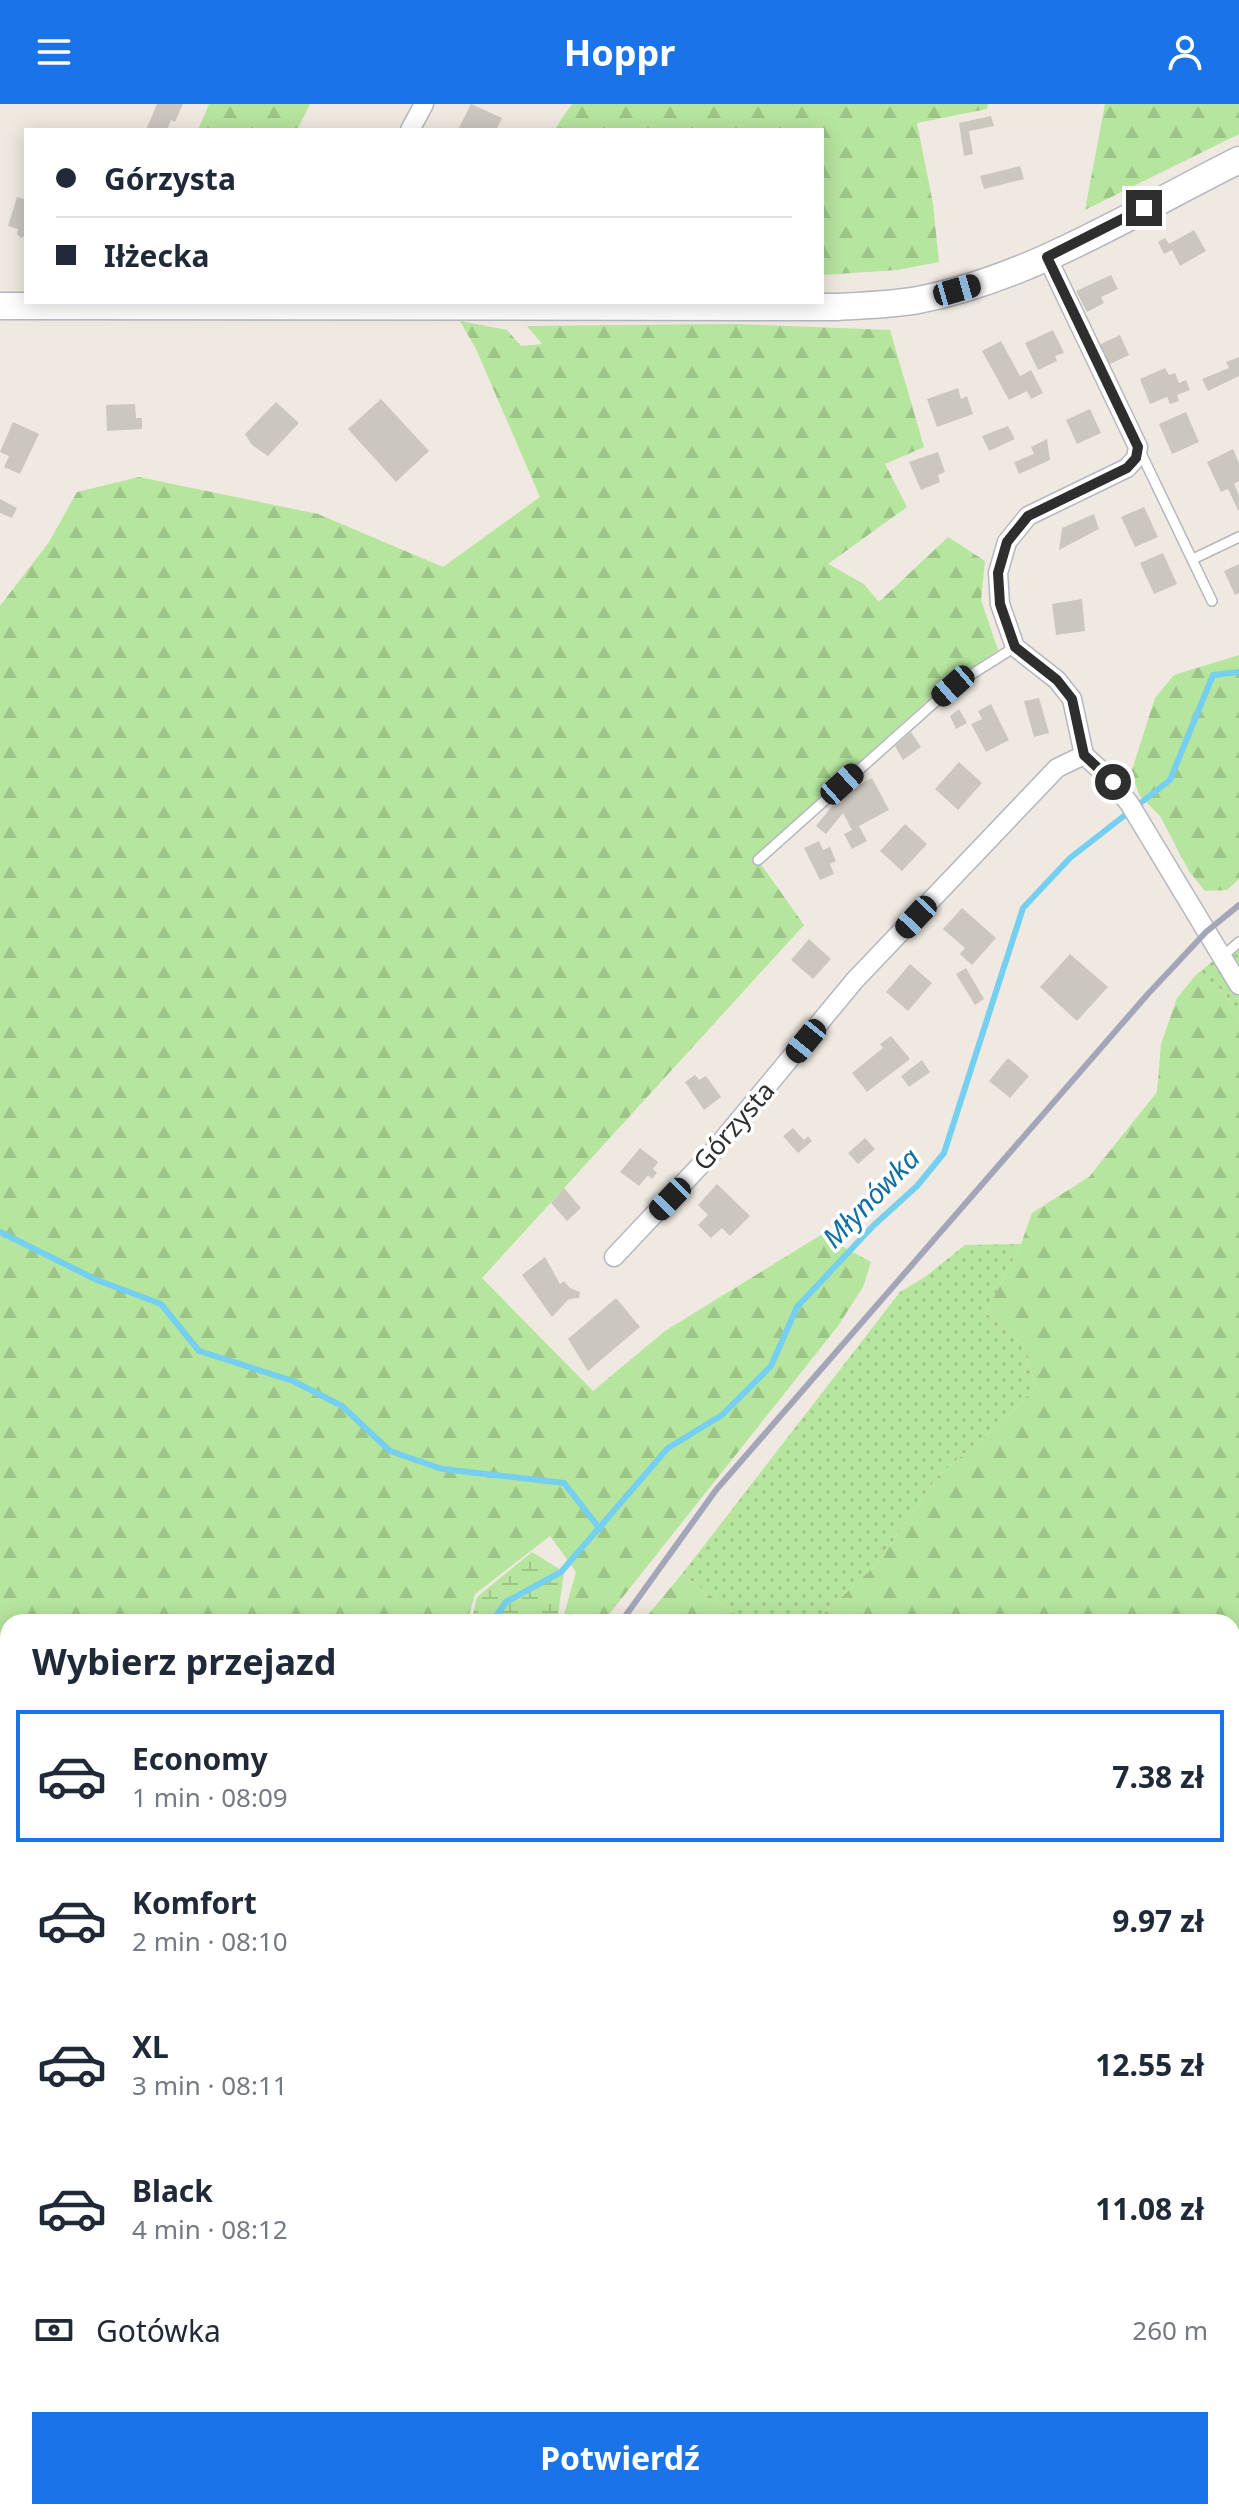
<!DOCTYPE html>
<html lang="pl">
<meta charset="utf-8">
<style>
body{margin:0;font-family:"Noto Sans",sans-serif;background:#f6f6f7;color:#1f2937;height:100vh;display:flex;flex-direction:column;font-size:30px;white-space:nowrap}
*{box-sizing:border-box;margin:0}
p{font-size:26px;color:#747a83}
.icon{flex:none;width:44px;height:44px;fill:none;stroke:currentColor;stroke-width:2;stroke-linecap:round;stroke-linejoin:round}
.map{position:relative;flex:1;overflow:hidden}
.drawer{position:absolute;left:0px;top:1510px;width:1240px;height:906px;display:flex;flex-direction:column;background:#fff;border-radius:24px 24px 0 0;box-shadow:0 4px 20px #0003}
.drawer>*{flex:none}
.hud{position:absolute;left:24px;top:24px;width:800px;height:176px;border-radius:0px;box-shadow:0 4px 20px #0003;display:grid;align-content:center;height:176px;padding:0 32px;background:#fff}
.end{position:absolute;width:36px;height:36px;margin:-18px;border:10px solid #2e2e2e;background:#fff;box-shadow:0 0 0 4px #fff}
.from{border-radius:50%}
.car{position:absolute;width:24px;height:48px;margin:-24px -12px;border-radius:10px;box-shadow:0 0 6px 2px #0007;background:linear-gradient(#222 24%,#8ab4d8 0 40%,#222 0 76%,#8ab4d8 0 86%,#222 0)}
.hud b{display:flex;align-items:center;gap:28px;height:76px;font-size:30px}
.hud b+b{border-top:2px solid #e0e1e3}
.hud i{width:20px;height:20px;background:#1f2937}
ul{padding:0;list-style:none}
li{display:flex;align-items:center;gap:24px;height:132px;margin:0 16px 12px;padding:0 16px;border:4px solid transparent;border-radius:0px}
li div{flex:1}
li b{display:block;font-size:30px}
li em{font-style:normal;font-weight:700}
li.on{border-color:#1a73e8}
li>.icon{width:72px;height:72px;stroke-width:1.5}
h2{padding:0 32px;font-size:36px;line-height:96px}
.pay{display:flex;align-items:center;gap:20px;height:88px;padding:0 32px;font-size:30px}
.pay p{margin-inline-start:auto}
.action{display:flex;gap:16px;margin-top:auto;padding:16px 32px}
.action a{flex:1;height:92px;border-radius:0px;background:#1a73e8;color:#fff;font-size:32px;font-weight:700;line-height:92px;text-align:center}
header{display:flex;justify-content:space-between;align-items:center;height:104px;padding:0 32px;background:#1a73e8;color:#fff;font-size:36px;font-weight:700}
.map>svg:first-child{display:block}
.grass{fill:url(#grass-dots)}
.forest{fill:url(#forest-firs)}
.wetland{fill:url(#wetland-marsh)}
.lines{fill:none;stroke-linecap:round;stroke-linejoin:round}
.stream{stroke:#75cff0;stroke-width:6}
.building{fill:#cbc7bf}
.lane-casing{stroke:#b4b7c1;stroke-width:12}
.street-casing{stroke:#b4b7c1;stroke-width:21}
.secondary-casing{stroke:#b4b7c1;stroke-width:29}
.lane{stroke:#fff;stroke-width:9}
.street{stroke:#fff;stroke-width:18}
.secondary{stroke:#fff;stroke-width:26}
.rail{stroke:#a3a6b8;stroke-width:6}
.route{stroke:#2e2e2e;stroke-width:10}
.labels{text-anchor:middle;stroke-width:7;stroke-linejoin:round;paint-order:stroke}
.street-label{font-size:26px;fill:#2e2e2e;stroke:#fff}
.water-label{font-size:28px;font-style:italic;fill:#0d6fa3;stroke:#fff}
</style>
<header><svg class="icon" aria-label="menu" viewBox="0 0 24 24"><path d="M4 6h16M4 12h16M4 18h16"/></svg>Hoppr<svg class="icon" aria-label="person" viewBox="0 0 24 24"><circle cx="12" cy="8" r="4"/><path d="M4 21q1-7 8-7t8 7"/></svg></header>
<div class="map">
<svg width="1239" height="2415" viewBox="0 0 1239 2415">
<defs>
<pattern id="grass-dots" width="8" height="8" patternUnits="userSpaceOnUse" patternTransform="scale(2)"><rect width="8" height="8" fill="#b6e59e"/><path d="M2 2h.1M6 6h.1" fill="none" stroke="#9dc588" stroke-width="1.8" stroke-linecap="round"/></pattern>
<pattern id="forest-firs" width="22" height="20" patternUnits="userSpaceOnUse" patternTransform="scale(2)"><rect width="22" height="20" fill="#b6e59e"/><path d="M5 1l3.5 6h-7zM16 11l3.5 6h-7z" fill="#9dc588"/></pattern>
<pattern id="wetland-marsh" width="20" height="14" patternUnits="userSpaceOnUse" patternTransform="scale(2)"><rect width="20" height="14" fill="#b6e59e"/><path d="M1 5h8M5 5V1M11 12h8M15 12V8" fill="none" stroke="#9dc588"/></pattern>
</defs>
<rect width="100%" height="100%" fill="#efe9e1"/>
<path class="grass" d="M1239,835V916L1224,887L1196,871Z
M1021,1140L986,1209L1023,1240L1036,1283L1005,1315L938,1372L877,1460L815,1518H745L682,1470L900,1188L925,1173L965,1141Z"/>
<path class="forest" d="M209,0H310L297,26H198Z
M572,0H988L987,5L917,19L933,100L939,158L897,166L822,171V26H554Z
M1105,0H1239V30L1085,106Z
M460,217L507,226L521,242L542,240L527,222L735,220L890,226L924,343L885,360L907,403L828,460L864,480L879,498L948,433L985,457L981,496L998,546L939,586L755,752L804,821L482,1174L593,1287L665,1227L829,1126L842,1142L871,1158L863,1183L838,1222L603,1518H562L576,1468L550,1432L475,1490L467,1518H8V1997L0,2012V502L49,438L77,388L139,373L318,410L443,463L540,393L476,245Z
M1239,551V775L1227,786L1205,787L1189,767L1160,712L1140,692L1131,669L1155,594L1174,571Z
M1196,871L1224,887L1239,916V1896L1232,1912V1518H815L877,1460L938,1372L1005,1315L1036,1283L1023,1240L986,1209L1021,1140L1032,1109L1089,1073L1157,988L1161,940L1177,894Z
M682,1470L745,1518H642Z
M8,2403V2408H978L976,2415H0Z"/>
<path class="wetland" d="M532,1448L564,1468L557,1518H471L477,1493Z
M8,2010V2304L0,2315V2023Z"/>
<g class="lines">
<path class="stream" d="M0,1128L97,1176L161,1200L199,1247L293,1277L342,1302L390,1347L442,1365L564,1379L600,1425
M492,1518L506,1498L561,1468L668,1344L722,1311L771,1262L797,1203L873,1122L917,1082L944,1049L1023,804L1070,754L1170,676L1213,571L1239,568
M0,2232L8,2224"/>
</g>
<path class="building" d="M157,0H183L175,18L171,16L167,26H146Z
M471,0L502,14L496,26H458Z
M991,12L994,22L969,27L973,50L964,52L959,19Z
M1020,62L1024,75L984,85L980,72Z
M17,93L26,96V131L21,134L17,130L18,125L8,122Z
M1194,126L1206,147L1180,162L1172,146L1164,150L1158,138L1165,134L1169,140Z
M1111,171L1118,185L1101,193L1104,199L1087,208L1076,187Z
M1053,226L1064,249L1055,252L1057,257L1038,266L1025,239Z
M1120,231L1129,251L1108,261L1099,241Z
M1001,237L1020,272L1031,266L1043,289L1031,295L1027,287L1009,296L982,247Z
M1239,253V272L1208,287L1202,275L1229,264L1226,258Z
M1165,264L1169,271L1175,269L1179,279L1186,276L1190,286L1177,291L1179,297L1170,300L1167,293L1150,300L1140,275Z
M958,284L961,295L967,292L973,310L937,323L927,295Z
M381,295L429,347L396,378L348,325Z
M276,298L299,319L268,352L252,341L245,330Z
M135,300L136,314H142V325L107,327L106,301Z
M1090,305L1101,329L1077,340L1066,316Z
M1186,308L1199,338L1172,350L1159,320Z
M13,318L39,330L20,370L4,363L9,352L0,348Z
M1008,322L1015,335L989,347L982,332Z
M1047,335L1050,356L1019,370L1014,358L1034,350L1031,343Z
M1233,345L1239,359V377L1234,380L1239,391V408L1228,385L1221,388L1207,358Z
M938,348L945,368L938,371L940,378L921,386L909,358Z
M0,395L17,404L12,414L0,409Z
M1144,403L1158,433L1135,443L1121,413Z
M1094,410L1099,425L1059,446L1062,424Z
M1163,449L1177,480L1154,490L1140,459Z
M1239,460V489L1235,491L1224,467Z
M1082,495L1085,527L1056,531L1052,500Z
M1039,594L1049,629L1034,633L1024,597Z
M991,600L1009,636L986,648L971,620L982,615L978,607Z
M959,605L967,619L956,625L950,612Z
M911,628L921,643L903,656L895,642Z
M959,658L982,679L958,706L935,685Z
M872,674L889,706L859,722L867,737L852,745L844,730L852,726L843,709L826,730L816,722L842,690Z
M905,720L927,740L902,767L880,747Z
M819,737L823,746L830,743L836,757L830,760L834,770L820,776L804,744Z
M962,804L996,834L972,861L960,850L965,844L943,825Z
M809,835L831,855L813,875L791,856Z
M1070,850L1108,883L1077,917L1040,883Z
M910,860L932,879L908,907L886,888Z
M966,864L984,895L975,901L956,870Z
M891,932L910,955L867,988L852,969L883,944L880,940Z
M1008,954L1029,972L1010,994L989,977Z
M922,956L930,968L909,983L901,972Z
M695,971L699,976L706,972L721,993L704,1006L685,978Z
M793,1024L804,1036L808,1032L812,1037L798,1049L783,1032Z
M865,1034L875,1045L858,1060L848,1049Z
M640,1044L658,1058L653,1065L657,1069L652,1075L648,1071L639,1082L620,1068Z
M717,1080L750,1112L730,1132L722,1124L711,1134L698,1121L708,1111L698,1101Z
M564,1084L581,1104L567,1117L551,1099Z
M545,1153L560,1180L564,1177L570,1184L580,1188L579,1194L569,1195L552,1213L522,1171Z
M616,1194L640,1223L588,1267L568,1235Z
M1239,1924V2017L1232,2014V1969L1236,1959L1232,1957V1942Z
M1232,2072L1239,2074L1237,2151L1232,2149Z"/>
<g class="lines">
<g class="lane-casing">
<path id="lane" d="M1139,345L1212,497
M1193,455L1239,433
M758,756L953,582L1015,543
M1222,853L1239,838
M1232,2262L1239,2258"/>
</g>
<g class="street-casing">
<path id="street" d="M410,26L424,0
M1047,153L1138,343L1136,354L1127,364L1028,412L1007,438L998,469L1000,500L1015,543L1057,576L1072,595L1084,651L1106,671L1129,699L1239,881
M614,1153L711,1050L855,876L1057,664L1084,651"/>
</g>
<g class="secondary-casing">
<path id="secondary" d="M0,202L838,203C865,201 892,201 918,196C1032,174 1136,107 1239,56"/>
</g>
<use href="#lane" class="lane"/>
<use href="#street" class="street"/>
<use href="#secondary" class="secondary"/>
<path class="rail" d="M621,1518L716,1386L1147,891L1206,828L1239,801
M0,2389L8,2377"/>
</g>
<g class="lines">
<path class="route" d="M1113,678L1084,651L1072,595L1057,576L1015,543L1000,500L998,469L1007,438L1028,412L1127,364L1136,354L1138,343L1047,153L1144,104"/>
</g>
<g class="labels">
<g class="street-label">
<text transform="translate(734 1022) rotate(-49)" y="9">Górzysta</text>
</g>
<g class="water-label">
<text transform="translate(871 1094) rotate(-46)" y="10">Młynówka</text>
</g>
</g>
</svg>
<i class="end from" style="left:1113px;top:678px"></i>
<i class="end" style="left:1144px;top:104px"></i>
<i class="car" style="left:957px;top:186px;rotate:74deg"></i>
<i class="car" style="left:953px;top:582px;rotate:229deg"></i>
<i class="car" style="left:842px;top:680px;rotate:48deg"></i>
<i class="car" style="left:916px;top:813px;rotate:223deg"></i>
<i class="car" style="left:806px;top:937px;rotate:219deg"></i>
<i class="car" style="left:670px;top:1095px;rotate:224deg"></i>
<div class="hud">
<b><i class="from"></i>Górzysta</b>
<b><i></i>Iłżecka</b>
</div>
<section class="drawer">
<h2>Wybierz przejazd</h2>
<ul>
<li class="on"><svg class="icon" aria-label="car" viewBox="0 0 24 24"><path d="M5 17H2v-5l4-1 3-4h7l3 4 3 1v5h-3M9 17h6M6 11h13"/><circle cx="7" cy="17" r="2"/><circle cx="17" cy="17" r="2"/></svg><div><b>Economy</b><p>1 min · 08:09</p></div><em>7.38 zł</em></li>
<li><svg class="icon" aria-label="car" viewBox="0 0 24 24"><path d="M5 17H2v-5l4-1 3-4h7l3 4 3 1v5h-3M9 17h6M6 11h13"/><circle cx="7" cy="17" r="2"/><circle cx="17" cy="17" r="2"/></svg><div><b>Komfort</b><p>2 min · 08:10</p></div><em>9.97 zł</em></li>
<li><svg class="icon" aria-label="car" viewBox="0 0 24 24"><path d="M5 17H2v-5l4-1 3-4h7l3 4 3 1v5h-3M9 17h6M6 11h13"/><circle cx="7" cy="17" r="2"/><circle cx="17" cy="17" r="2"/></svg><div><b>XL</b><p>3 min · 08:11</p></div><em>12.55 zł</em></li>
<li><svg class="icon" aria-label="car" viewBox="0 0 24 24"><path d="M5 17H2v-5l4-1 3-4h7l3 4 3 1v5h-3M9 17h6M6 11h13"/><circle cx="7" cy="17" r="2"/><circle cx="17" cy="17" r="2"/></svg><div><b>Black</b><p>4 min · 08:12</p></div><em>11.08 zł</em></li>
</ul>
<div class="pay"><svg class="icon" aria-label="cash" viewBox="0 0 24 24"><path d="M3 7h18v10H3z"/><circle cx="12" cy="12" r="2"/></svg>Gotówka<p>260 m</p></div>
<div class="action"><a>Potwierdź</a></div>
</section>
</div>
